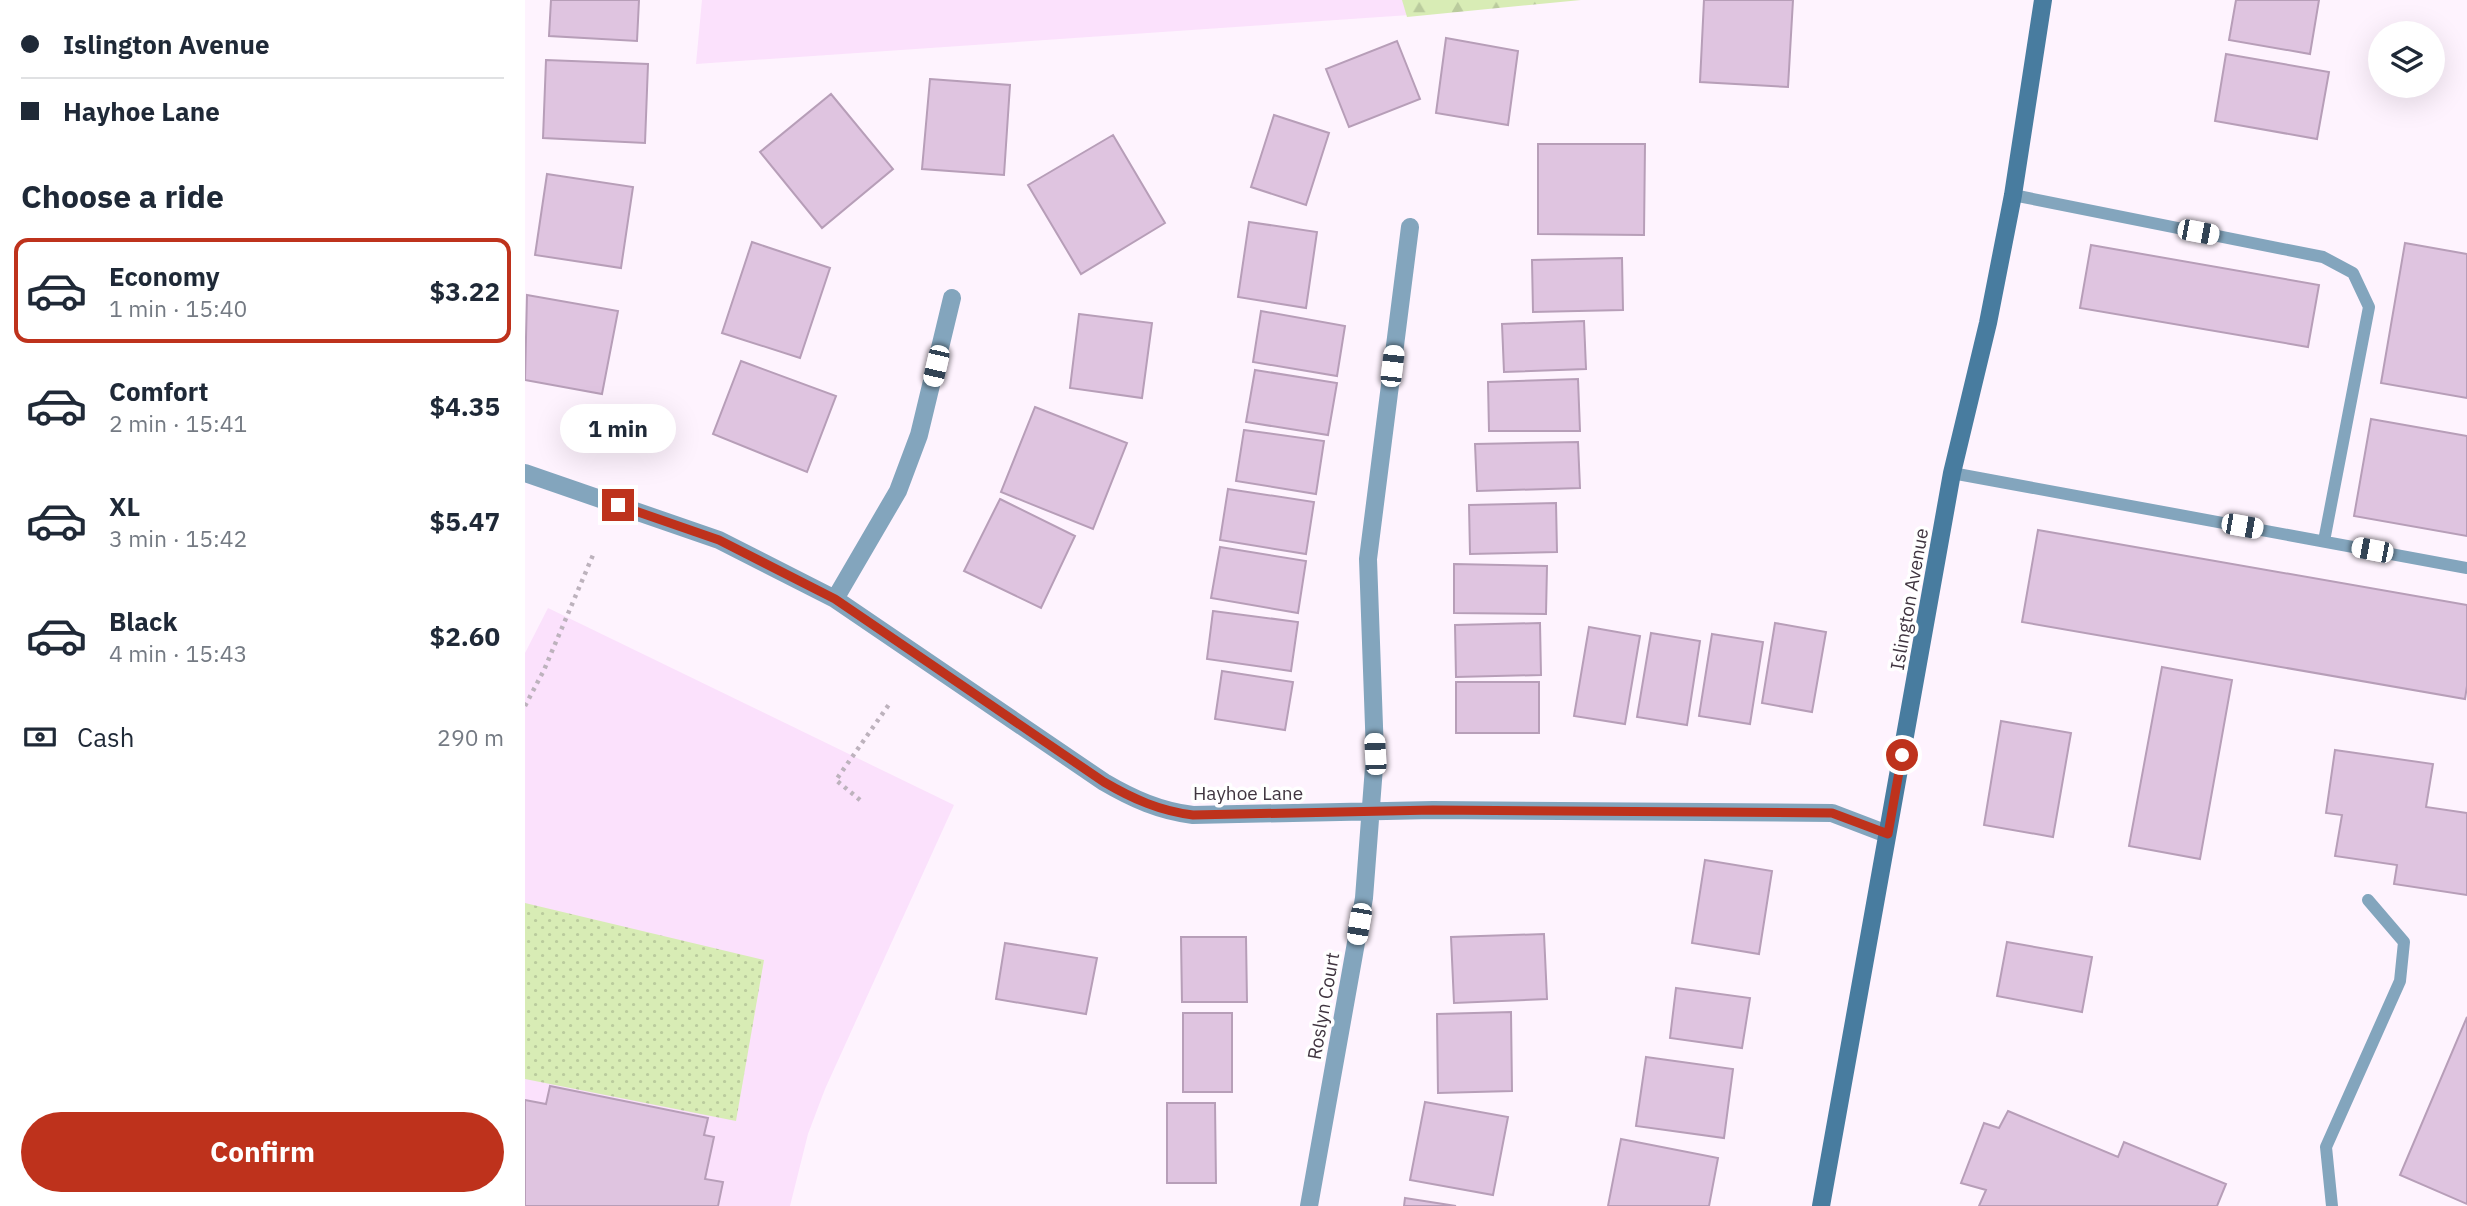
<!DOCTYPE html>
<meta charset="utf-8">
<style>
body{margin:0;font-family:"IBM Plex Sans",sans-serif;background:#f2f2f3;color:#1f2937;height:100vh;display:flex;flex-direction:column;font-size:26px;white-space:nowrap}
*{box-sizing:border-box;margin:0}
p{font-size:23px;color:#747a83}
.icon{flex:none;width:38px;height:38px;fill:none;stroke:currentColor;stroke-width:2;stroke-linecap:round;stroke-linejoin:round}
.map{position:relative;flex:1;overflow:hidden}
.drawer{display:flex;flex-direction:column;background:#fff;width:525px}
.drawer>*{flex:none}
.top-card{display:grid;align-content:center;height:154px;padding:0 21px;background:#fff}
.fabs{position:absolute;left:1843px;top:21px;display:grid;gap:14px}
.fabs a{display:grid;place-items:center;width:77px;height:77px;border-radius:50%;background:#fff;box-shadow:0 7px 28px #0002;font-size:35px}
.end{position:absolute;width:32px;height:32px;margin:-16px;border:9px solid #be321c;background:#fff;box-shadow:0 0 0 4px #fff}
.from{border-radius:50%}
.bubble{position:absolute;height:49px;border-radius:24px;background:#fff;box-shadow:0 7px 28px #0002;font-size:23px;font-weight:700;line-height:49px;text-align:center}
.car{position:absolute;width:21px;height:42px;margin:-21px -10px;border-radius:9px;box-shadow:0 0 5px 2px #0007;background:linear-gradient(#fff 24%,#345 0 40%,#fff 0 76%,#345 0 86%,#fff 0)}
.top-card b{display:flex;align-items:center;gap:24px;height:66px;font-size:26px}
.top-card b+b{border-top:2px solid #e0e1e3}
.top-card i{width:18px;height:18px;background:#1f2937}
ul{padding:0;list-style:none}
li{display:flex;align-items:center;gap:21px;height:105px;margin:0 14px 10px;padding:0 7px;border:4px solid transparent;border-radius:14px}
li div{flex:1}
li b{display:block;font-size:26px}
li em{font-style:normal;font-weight:700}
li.selected{border-color:#be321c}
li>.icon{width:63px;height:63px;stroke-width:1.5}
h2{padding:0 21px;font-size:32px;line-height:84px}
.pay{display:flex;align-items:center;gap:18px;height:77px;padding:0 21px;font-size:26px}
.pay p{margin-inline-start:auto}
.button{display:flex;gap:14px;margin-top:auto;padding:14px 21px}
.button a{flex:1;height:80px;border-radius:42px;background:#be321c;color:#fff;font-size:28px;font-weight:700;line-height:80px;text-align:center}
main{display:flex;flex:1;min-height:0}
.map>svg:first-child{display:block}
.built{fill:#fbe1fc}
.forest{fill:url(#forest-firs)}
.park{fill:url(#park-dots)}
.building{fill:#dfc4e0;stroke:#b79eb8;stroke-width:2}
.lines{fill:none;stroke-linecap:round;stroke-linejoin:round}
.path{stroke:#bdb2bd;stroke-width:4.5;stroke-dasharray:3.5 5;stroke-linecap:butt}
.service{stroke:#83a5bd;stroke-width:12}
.minor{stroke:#83a5bd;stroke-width:18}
.secondary{stroke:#487c9f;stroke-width:18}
.route{stroke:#be321c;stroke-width:9}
.labels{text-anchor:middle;stroke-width:7;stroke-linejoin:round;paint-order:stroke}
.street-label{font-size:19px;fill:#403540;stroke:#fff}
</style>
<main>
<section class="drawer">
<div class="top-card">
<b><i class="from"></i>Islington Avenue</b>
<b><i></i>Hayhoe Lane</b>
</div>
<h2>Choose a ride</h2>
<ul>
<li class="selected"><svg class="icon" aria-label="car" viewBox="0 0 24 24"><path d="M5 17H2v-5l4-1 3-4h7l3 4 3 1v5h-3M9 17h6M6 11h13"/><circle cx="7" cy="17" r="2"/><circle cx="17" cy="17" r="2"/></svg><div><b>Economy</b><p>1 min · 15:40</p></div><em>$3.22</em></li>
<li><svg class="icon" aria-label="car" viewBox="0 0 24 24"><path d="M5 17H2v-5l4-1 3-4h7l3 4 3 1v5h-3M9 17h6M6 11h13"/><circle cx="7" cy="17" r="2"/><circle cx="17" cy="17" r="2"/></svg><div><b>Comfort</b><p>2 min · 15:41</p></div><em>$4.35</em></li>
<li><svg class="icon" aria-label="car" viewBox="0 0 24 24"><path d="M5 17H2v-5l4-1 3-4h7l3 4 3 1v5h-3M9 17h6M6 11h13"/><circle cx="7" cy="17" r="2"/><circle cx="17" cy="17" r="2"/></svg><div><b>XL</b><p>3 min · 15:42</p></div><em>$5.47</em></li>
<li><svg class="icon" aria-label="car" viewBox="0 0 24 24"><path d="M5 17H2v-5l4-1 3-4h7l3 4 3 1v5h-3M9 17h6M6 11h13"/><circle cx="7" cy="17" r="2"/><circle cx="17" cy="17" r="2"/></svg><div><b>Black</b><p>4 min · 15:43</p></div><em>$2.60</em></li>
</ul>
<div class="pay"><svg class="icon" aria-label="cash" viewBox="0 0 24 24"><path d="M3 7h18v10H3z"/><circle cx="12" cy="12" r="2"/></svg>Cash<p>290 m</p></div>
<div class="button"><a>Confirm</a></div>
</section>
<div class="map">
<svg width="1942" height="1206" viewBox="0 0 1942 1206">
<defs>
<pattern id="forest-firs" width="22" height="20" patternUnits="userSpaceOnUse" patternTransform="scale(1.75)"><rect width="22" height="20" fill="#d8ecb5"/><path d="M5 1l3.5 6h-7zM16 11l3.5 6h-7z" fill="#bacb9d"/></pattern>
<pattern id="park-dots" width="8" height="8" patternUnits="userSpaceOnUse" patternTransform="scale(1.75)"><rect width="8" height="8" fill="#d8ecb5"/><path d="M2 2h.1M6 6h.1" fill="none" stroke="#bacb9d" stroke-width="1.8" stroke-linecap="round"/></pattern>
</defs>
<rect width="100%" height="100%" fill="#fef3fe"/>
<path class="built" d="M177,0H920L914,13L171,64Z
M23,608L429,805L300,1089L283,1134L265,1206H0V653Z"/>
<path class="forest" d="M877,0H1056L882,17Z"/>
<path class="park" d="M0,903L239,960L211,1121L0,1079Z"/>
<path class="building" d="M26,0H114L112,41L24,36Z
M1179,0H1268L1263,87L1175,82Z
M1711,0H1794L1785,54L1704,40Z
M921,38L993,51L983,125L911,113Z
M872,41L895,99L824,127L801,69Z
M1701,54L1804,72L1792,139L1690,121Z
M21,60L123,64L120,143L18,138Z
M405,79L485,85L479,175L397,169Z
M306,94L368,169L297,228L235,152Z
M749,115L804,133L781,205L726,187Z
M588,135L640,223L556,274L503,185Z
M1013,144H1120L1119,235L1013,234Z
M22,174L108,187L96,268L10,255Z
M724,222L792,232L781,308L713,297Z
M227,242L305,268L275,358L197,333Z
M1880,243L1942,254V398L1856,383Z
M1566,245L1794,285L1783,347L1555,308Z
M1097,258L1098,310L1008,312L1007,260Z
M2,295L93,311L77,394L0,380Z
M736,311L820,326L812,376L728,362Z
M554,314L627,323L617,398L545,388Z
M1059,321L1061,369L979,372L977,324Z
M216,361L311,396L282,472L188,434Z
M730,370L812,383L803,435L721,422Z
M1053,379L1055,431H964L963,382Z
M510,407L602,443L568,529L476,492Z
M1846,419L1942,436V536L1829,516Z
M719,430L799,441L791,494L711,481Z
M1053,442L1055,488L952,491L950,444Z
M703,489L789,502L781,554L695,540Z
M475,499L550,536L516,608L439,571Z
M1031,503L1032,552L945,554L944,505Z
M1513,530L1942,605V686L1940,699L1497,622Z
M695,547L781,561L773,613L686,598Z
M929,564L1022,566L1021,614L929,613Z
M688,611L773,622L766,671L682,659Z
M1015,623L1016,675L931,677L930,625Z
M1250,623L1301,632L1287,712L1237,703Z
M1064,627L1115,636L1100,724L1049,716Z
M1126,633L1175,641L1162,725L1112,717Z
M1187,634L1238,642L1225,724L1174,716Z
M1637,667L1707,680L1675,859L1604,846Z
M697,671L768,682L760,730L690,719Z
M931,682H1014V733H931Z
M1476,721L1546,733L1528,837L1459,825Z
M1810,750L1908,764L1901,807L1942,813V895L1869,884L1872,865L1810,856L1817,815L1801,813Z
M1180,860L1247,871L1234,954L1167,943Z
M1019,934L1022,999L929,1003L926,937Z
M656,937H721L722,1002H657Z
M1482,942L1567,957L1557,1012L1472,996Z
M480,943L572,958L561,1014L471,999Z
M1151,988L1225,998L1217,1048L1145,1038Z
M986,1012L987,1091L913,1093L912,1014Z
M658,1013H707V1092H658Z
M1942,1017V1204L1875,1175Z
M1121,1057L1208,1069L1199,1138L1111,1126Z
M25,1086L183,1118L179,1135L189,1137L180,1179L198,1182L193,1206H0V1100L21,1104Z
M900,1102L983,1117L968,1195L885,1180Z
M642,1103H690L691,1183H642Z
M1483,1111L1593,1157L1599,1142L1701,1184L1692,1206H1454L1461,1190L1436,1183L1459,1123L1474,1128Z
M1096,1139L1193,1158L1184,1206H1083Z
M880,1198L931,1206H879Z"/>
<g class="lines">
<path class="path" d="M0,706L19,670L68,555
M335,800L311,780L365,703"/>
<path class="service" d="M1488,195L1798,257L1828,273L1844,307L1799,541
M1427,473L1942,568
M1807,1206L1801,1147L1875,981L1879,942L1843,900"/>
<path class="minor" d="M0,473L194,540L310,599L579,782C608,799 635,811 668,815L908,810L1307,813L1362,834
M310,599L373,491L394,435L427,298
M784,1206L839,898L850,754L843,559L885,227"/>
<path class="secondary" d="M1296,1206L1427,473L1463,323L1488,195L1518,0"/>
</g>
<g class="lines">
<path class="route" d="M93,505L194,540L310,599L579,782C608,799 635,811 668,815L908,810L1307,813L1363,834L1377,755"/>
</g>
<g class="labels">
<g class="street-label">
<text transform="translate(1384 599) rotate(-80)" y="7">Islington Avenue</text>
<text x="723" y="800">Hayhoe Lane</text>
<text transform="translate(798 1006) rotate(-80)" y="7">Roslyn Court</text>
</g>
</g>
</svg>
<div class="fabs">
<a><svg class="icon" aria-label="layers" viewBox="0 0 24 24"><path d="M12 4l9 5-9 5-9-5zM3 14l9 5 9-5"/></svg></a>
</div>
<i class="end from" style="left:1377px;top:755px"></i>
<i class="end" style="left:93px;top:505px"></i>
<div class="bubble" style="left:35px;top:404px;width:116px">1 min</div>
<i class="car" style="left:1673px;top:232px;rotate:101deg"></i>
<i class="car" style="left:411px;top:366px;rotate:193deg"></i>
<i class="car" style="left:867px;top:366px;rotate:7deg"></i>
<i class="car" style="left:1717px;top:526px;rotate:100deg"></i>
<i class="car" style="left:1847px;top:550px;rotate:281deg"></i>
<i class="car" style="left:850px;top:754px;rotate:357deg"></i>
<i class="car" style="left:834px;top:924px;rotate:190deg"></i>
</div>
</main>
